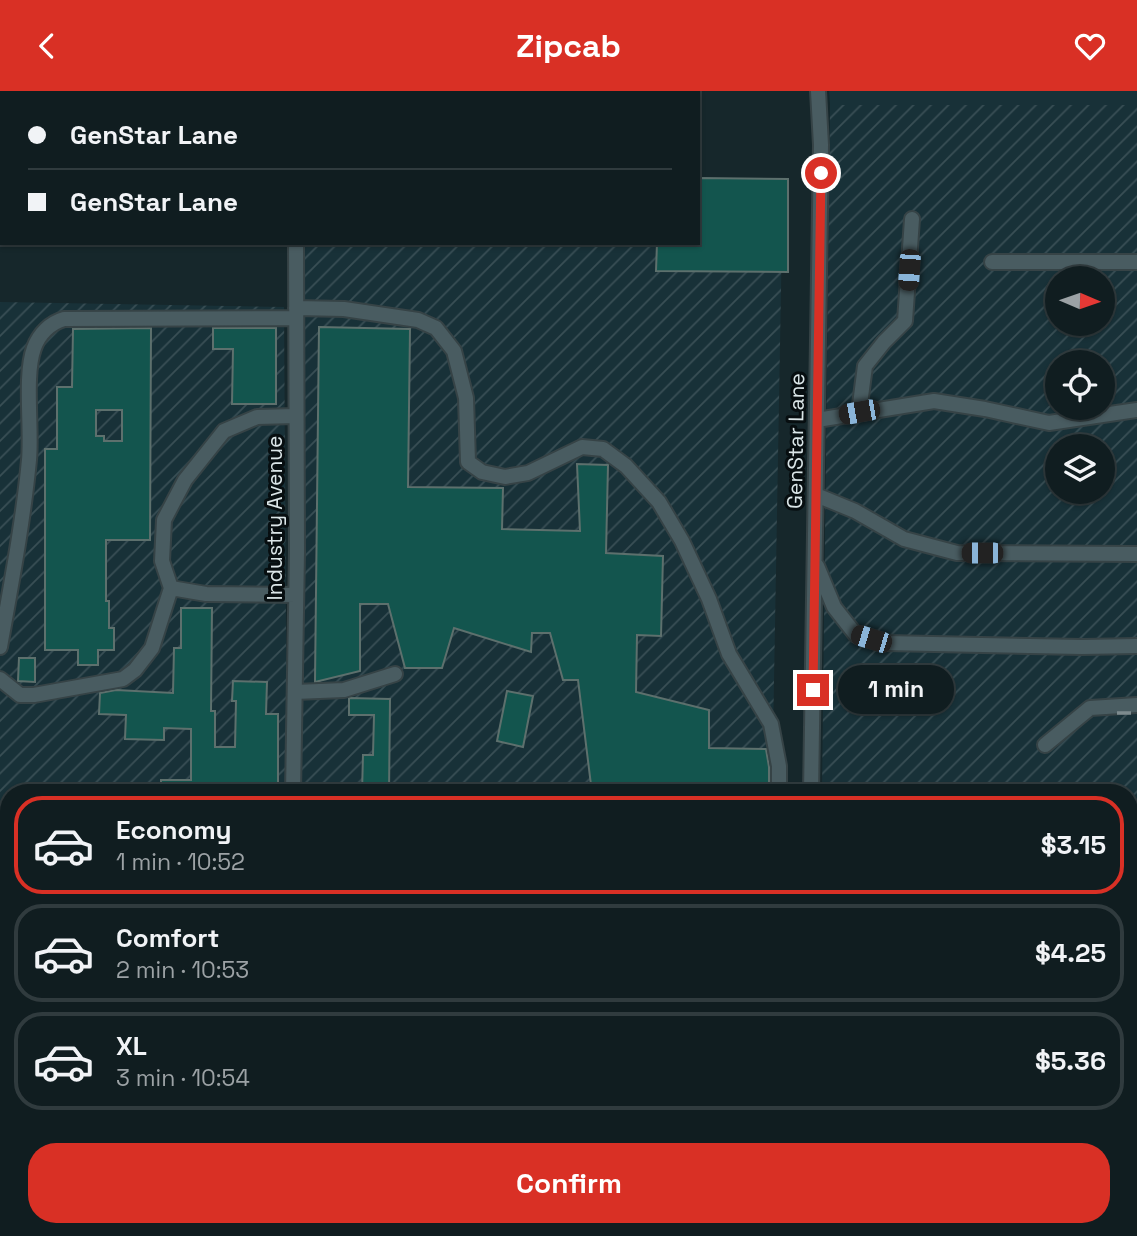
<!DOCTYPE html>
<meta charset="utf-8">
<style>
body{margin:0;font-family:"Space Grotesk",sans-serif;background:#192629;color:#f1f3f6;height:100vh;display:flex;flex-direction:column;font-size:26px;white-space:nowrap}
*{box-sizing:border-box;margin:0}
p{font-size:23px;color:#9ca2a5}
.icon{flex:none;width:38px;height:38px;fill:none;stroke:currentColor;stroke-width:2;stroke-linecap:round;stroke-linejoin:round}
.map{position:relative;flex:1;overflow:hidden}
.details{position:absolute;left:0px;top:693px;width:1138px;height:453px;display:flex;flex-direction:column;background:#101d20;border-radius:28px 28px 0 0;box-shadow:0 2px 5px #0004,0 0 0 2px #303b3e}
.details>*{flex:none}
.guide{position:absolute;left:0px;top:0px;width:700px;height:154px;box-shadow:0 2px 5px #0004,0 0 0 2px #303b3e;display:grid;align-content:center;height:154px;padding:0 28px;background:#101d20}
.needle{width:46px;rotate:92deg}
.controls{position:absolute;left:1045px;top:175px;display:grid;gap:14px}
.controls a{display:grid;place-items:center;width:70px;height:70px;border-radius:50%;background:#101d20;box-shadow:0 2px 5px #0004,0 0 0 2px #303b3e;font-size:35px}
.end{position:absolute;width:32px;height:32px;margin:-16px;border:9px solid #d93025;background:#fff;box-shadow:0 0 0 4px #fff}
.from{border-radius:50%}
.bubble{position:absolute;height:49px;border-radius:24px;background:#101d20;box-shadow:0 2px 5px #0004,0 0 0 2px #303b3e;font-size:23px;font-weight:600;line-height:49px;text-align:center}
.car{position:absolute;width:21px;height:42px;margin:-21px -10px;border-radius:9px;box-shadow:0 0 5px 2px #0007;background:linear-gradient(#222 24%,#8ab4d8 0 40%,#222 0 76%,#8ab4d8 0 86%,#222 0)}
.guide b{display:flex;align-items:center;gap:24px;height:66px;font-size:26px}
.guide b+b{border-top:2px solid #303b3e}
.guide i{width:18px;height:18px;background:#f1f3f6}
ul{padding:12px 0 0;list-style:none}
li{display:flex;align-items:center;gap:21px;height:98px;margin:0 14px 10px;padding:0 14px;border:4px solid #303b3e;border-radius:28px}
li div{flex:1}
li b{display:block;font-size:26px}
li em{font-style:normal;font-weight:600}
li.current{border-color:#d93025}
li>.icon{width:63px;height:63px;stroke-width:1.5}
.action{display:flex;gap:14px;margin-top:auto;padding:14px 28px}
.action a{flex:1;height:80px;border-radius:28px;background:#d93025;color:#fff;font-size:28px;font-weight:600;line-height:80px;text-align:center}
header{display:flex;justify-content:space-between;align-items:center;height:91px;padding:0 28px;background:#d93025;color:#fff;font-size:32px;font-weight:600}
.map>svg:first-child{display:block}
.built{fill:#183138}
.industrial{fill:url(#industrial-furrows);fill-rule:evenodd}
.water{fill:url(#water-rules);stroke:#4a4969;stroke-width:2}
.building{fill:#13554e;stroke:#5d706d;stroke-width:2;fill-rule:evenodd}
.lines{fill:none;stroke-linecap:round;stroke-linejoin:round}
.minor-casing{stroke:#364346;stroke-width:18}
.major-casing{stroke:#364346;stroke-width:21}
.minor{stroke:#495c61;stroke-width:14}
.major{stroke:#6694bb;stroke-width:18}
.rail{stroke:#7d8b8e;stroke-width:3.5;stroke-dasharray:14 7;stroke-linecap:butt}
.route{stroke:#d93025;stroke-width:9}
.labels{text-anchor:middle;stroke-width:6;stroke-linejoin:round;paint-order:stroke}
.street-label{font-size:21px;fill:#dbe6e8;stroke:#070e10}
</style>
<header><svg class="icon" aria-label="back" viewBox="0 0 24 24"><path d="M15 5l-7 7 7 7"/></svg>Zipcab<svg class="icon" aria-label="heart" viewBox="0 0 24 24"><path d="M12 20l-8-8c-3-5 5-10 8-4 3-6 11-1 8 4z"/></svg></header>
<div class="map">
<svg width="1137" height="1145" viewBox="0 0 1137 1145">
<defs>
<pattern id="industrial-furrows" width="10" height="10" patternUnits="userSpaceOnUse" patternTransform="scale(1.75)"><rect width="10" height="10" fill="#183138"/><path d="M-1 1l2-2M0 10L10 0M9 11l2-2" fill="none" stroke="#394f55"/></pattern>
<pattern id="water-rules" width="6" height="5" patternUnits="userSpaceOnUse" patternTransform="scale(1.75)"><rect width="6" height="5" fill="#0c0632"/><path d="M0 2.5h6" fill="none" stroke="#2f2a50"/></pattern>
</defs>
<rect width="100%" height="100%" fill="#16272b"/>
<path class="built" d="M829,0H1137V14H830Z"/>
<path class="industrial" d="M830,14H1137V938H1129V702H822ZM1057,187H1102V233H1057ZM1057,271H1102V317H1057ZM1057,355H1102V401H1057Z
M783,87L772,702H300L294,152H698V91Z
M0,211L284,216L287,702H9V748L0,747Z"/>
<path class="water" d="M0,976L9,978V1138H457L476,1145H0Z"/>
<path class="building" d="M698,87L788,88V181L656,180L657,152H698Z
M319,236L410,238L408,396L503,397L502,438L580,440L577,373L608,374L606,462L663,465L661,545L637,544L636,601L709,619V657L766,658L769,676V702H592L578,589H563L550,542H532L531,561L454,537L442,577H405L388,513H360V580L315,591Z
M151,237L150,449H106V510H109V537H114V559H98V574H78V559H45V358H57V296H72L73,238ZM96,319H122V350H104V345H96Z
M213,237H276V313H232L233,258H213Z
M181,517H212L211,620H215V656H235L236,610H232L233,590L267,591L266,623H278V702H161V689H191V638L164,637V649L125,648L126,624L99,623L100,602L116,599L173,602L174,557H181Z
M19,567H35V591L18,590Z
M507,600L533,605L523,656L497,650Z
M349,607L390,608L389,702H362L363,664H373L374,624H349Z"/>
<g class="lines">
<g class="minor-casing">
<path id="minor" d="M82,0V2
M992,171H1137
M296,217L344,218L418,229L436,237L454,260L466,307L468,371L482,381L505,386L528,382L582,356L603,358L626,375L659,411L682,450L709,508L729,563L771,633L779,675V702
M859,321L865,275L884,251L905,230L912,128
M817,329L934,310L985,318L1049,332L1137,319
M816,404L855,420L904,448L957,462L1137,463
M817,475L834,516L856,544L885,552L1082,556L1137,555
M296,504L206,503L171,497L162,470L164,429L185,389L224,340L257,326L296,325
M0,556C11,494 23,432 29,369C32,337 24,284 34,257C39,243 50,232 64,228L296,227
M0,588L20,604H34L123,588L135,579L152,557L171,497
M295,601L344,599L395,583
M1045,654L1090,617L1137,614
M293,702L297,461L296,152
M811,702L821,54L818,0"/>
</g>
<g class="major-casing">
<path id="major" d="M307,2L316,0
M0,58H2"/>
</g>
<use href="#minor" class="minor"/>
<use href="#major" class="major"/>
<path class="rail" d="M1117,622H1137
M0,760L9,761
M1129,913L1137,912
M1129,947L1137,950
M1129,962L1137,965
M1129,978L1137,980"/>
</g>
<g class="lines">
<path class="route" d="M813,599L821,82"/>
</g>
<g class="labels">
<g class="street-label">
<text transform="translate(796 350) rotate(-89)" y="7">GenStar Lane</text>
<text transform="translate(275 427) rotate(-90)" y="7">Industry Avenue</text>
</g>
</g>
</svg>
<div class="controls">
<a><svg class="needle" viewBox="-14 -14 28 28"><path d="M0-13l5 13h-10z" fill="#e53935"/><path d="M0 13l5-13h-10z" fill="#9ca2a5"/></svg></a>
<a><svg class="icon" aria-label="locate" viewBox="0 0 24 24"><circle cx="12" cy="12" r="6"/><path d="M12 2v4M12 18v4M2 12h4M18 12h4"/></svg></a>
<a><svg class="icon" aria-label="layers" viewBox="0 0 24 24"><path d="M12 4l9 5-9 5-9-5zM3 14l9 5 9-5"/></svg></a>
</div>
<i class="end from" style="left:821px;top:82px"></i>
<i class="end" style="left:813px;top:599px"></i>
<div class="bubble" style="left:838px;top:574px;width:116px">1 min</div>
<i class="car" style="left:909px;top:179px;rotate:184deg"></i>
<i class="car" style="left:859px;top:321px;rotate:260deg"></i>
<i class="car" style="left:982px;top:462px;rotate:270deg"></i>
<i class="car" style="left:871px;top:548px;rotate:287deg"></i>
<div class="guide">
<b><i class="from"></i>GenStar Lane</b>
<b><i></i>GenStar Lane</b>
</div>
<section class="details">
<ul>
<li class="current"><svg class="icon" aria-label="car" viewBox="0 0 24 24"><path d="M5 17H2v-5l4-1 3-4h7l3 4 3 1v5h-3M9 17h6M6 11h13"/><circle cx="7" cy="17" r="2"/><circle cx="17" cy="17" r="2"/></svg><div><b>Economy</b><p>1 min · 10:52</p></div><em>$3.15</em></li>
<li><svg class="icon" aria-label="car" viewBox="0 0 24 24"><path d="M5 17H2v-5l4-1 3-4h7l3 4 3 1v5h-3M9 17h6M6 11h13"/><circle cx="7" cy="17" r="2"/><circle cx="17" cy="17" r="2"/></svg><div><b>Comfort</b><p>2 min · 10:53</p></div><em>$4.25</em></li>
<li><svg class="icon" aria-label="car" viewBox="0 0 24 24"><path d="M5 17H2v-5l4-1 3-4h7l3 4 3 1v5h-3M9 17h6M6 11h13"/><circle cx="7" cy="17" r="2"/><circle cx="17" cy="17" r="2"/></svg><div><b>XL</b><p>3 min · 10:54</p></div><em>$5.36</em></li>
</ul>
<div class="action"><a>Confirm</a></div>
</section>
</div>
